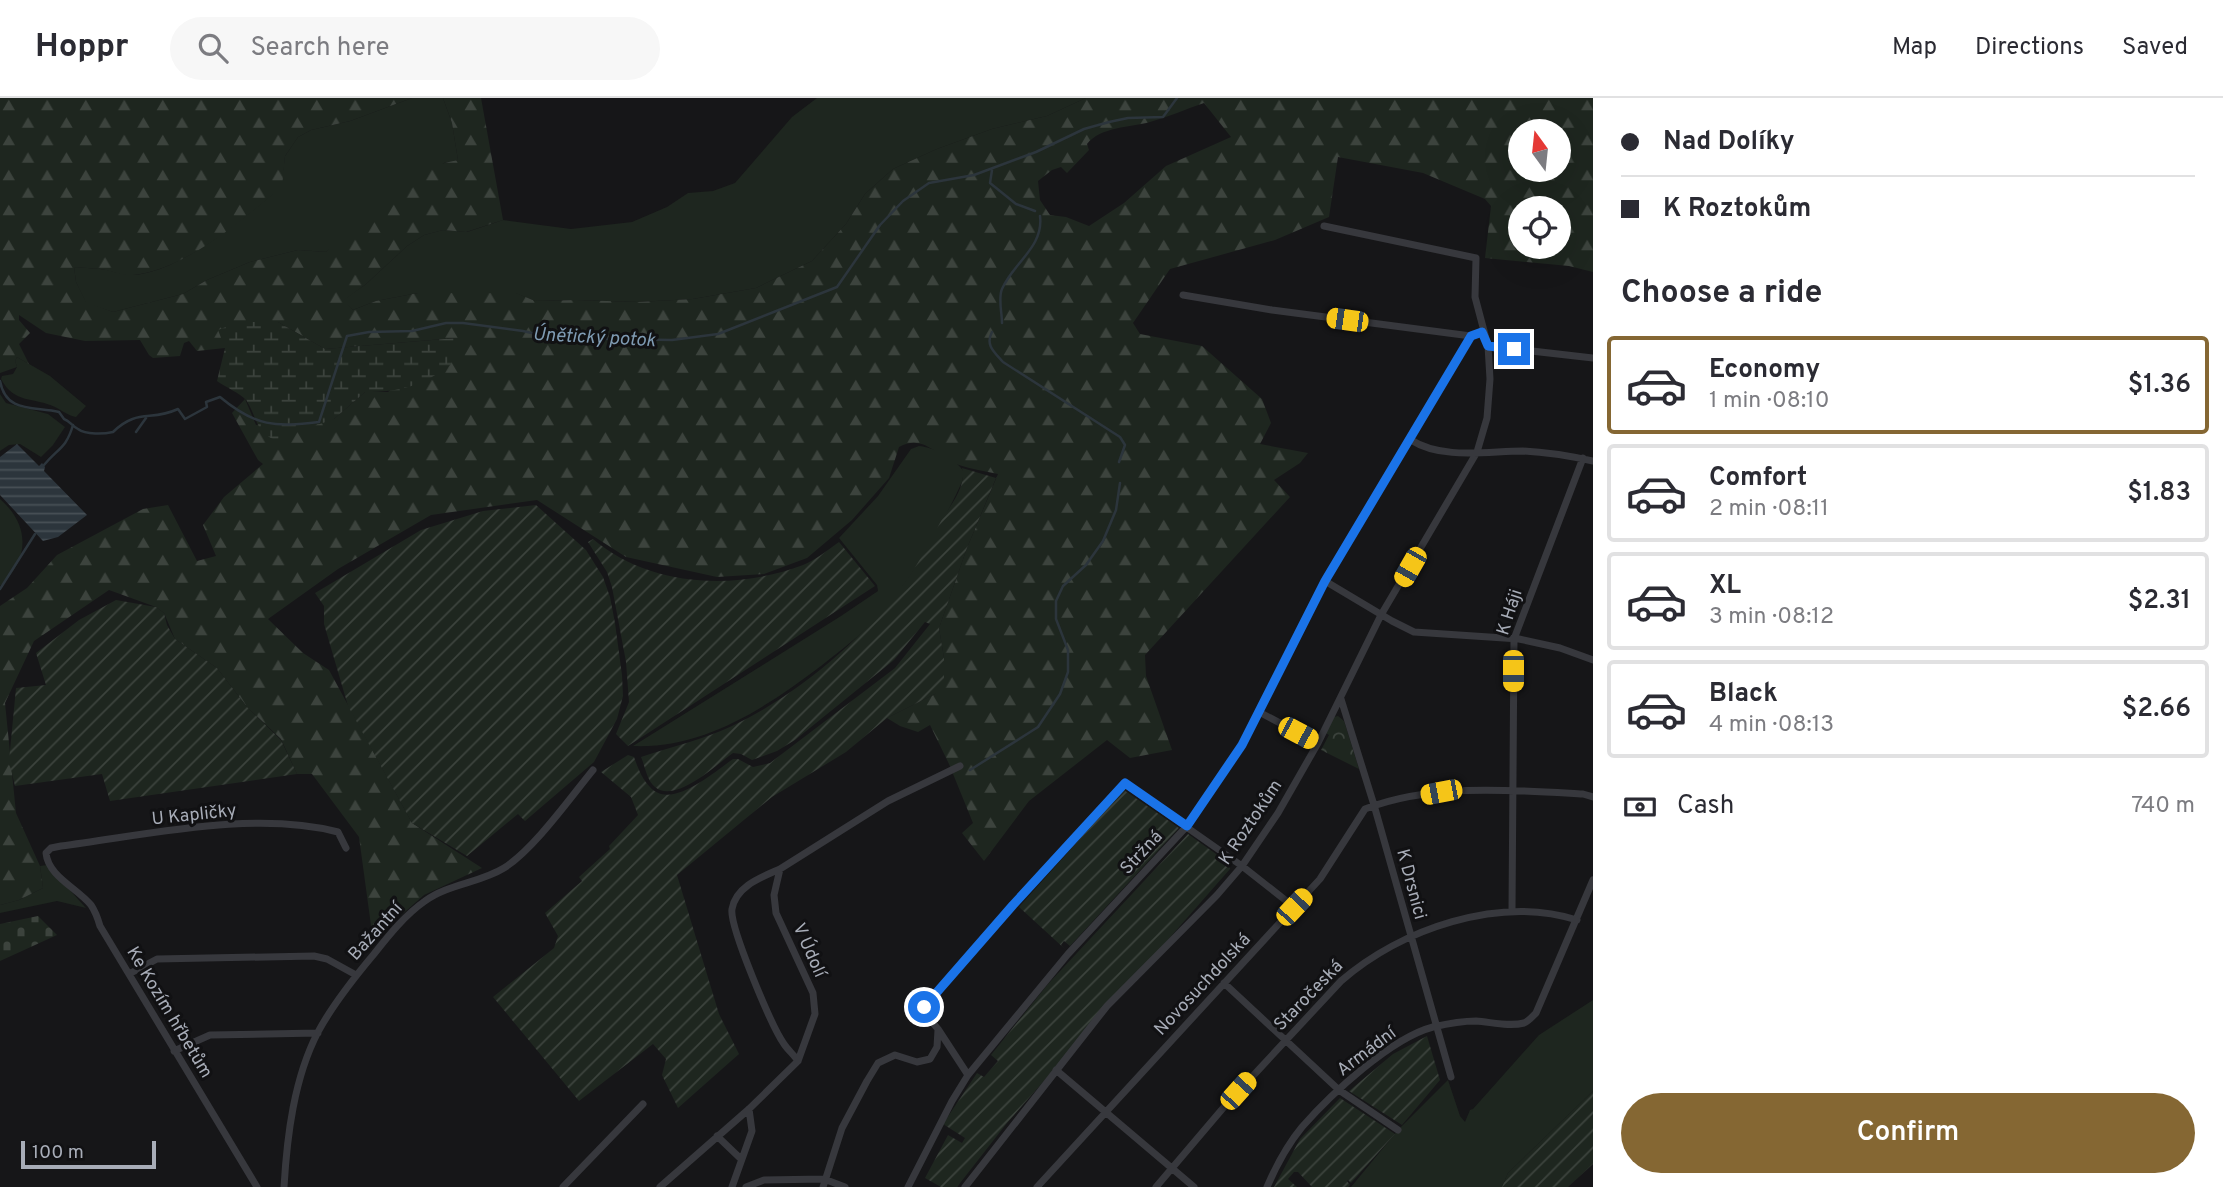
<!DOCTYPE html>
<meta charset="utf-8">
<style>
body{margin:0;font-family:Overpass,sans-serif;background:#f7f7f7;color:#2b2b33;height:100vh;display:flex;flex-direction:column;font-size:26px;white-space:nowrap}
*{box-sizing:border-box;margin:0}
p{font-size:23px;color:#7c7c81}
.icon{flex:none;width:38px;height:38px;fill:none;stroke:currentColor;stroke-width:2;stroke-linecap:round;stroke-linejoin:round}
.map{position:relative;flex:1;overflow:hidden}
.drawer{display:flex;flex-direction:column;background:#fff;width:630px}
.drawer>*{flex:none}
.banner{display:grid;align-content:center;height:154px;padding:0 28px;background:#fff}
.needle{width:46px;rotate:345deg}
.buttons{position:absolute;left:1508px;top:21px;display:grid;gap:14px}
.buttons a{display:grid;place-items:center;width:63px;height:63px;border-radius:50%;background:#fff;box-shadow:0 7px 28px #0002;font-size:35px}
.scale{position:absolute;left:21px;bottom:18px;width:135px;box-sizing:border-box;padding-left:7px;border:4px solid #a8adb8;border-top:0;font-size:19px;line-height:24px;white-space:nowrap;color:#a8adb8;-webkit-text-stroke:5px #111113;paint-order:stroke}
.end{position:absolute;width:32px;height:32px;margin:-16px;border:9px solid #1a73e8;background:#fff;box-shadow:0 0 0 4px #fff}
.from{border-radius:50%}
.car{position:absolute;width:21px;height:42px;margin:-21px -10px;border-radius:9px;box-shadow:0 0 5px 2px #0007;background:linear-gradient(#f5c518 24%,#345 0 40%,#f5c518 0 76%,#345 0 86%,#f5c518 0)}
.banner b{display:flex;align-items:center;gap:24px;height:66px;font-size:26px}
.banner b+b{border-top:2px solid #e1e1e2}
.banner i{width:18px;height:18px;background:#2b2b33}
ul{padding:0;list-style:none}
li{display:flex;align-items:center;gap:21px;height:98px;margin:0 14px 10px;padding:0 14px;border:4px solid #e1e1e2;border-radius:7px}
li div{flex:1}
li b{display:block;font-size:26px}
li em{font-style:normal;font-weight:600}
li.current{border-color:#856733}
li>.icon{width:63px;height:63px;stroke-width:1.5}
h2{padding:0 28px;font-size:32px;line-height:84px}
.pay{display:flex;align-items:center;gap:18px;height:77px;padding:0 28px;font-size:26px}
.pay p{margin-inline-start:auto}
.primary-button{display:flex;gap:14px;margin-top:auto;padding:14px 28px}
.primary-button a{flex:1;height:80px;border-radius:42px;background:#856733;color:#fff;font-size:28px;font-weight:600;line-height:80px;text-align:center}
header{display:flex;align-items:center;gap:42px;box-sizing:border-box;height:98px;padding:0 35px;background:#fff;border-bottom:2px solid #e1e1e2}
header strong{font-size:33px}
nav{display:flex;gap:38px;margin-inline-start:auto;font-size:24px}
.search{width:490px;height:63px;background:#f7f7f7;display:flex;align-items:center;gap:18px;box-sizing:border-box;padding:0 24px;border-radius:38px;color:#7c7c81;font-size:26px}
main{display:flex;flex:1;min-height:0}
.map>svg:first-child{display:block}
.grass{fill:#1e261f}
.forest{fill:url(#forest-firs);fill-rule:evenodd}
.wetland{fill:url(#wetland-marsh)}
.cemetery{fill:url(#cemetery-stones)}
.park{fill:url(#park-crowns)}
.garden{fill:url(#garden-furrows)}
.water{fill:url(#water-rules)}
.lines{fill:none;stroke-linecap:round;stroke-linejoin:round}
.stream{stroke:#2c353c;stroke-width:2.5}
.minor{stroke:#37383d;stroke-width:7}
.route{stroke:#1a73e8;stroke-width:9}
.labels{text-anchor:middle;stroke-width:6;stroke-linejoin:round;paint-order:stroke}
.street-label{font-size:18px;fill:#a8adb8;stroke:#111113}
.water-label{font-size:19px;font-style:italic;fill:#7f9bb3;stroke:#111113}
</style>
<header>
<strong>Hoppr</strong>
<div class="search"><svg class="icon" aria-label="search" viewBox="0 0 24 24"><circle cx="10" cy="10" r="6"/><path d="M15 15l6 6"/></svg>Search here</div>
<nav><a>Map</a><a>Directions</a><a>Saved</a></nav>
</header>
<main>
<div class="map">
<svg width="1593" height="1089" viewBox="0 0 1593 1089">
<defs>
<pattern id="forest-firs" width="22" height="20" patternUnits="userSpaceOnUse" patternTransform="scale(1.75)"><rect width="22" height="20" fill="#1e261f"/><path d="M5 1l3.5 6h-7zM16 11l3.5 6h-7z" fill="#3c433d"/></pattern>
<pattern id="wetland-marsh" width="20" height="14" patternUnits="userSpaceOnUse" patternTransform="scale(1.75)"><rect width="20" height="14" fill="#1e261f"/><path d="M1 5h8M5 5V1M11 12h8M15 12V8" fill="none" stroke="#3c433d"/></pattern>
<pattern id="cemetery-stones" width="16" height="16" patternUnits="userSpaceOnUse" patternTransform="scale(1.75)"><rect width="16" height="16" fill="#1e261f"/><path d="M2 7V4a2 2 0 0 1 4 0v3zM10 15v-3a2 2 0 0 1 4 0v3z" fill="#3c433d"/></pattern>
<pattern id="park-crowns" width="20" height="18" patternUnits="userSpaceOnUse" patternTransform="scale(1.75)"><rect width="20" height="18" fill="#1e261f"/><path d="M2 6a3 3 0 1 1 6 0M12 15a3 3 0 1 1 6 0" fill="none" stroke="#3c433d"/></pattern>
<pattern id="garden-furrows" width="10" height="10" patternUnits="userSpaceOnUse" patternTransform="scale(1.75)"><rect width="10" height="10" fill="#1e261f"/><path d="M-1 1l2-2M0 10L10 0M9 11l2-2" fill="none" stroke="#3c433d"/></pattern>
<pattern id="water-rules" width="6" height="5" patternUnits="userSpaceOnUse" patternTransform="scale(1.75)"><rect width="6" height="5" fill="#2c353c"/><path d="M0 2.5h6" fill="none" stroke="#485056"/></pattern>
</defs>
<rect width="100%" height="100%" fill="#161618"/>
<path class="grass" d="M412,0H443L452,25L458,62L444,65L326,154L298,152L250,164L207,182L183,196L113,214L86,205L76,184L74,169C85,170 96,170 107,172C115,174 124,177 133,177C183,173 244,120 281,89L285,58L298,39L311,32L350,23Z
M817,0H1086L1047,18L992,31L937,51L893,71L865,96L846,126L812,163L756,190L693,201L638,204L576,202L535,203L515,195H418L376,203L353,212L343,202L366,186L407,148L424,137L443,132L467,134L503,122L571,131L632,124L667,109L688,95L713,93L735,85L792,19Z
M17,259L50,278L86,308L76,319C67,317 63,313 55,309C34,299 14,306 1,281L2,278L13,276L17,269L15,263Z
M0,296L6,305L48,316L65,329L53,347L41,359L20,346L9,347L0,353Z
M919,348C934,349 957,362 964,374L962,384C940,431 913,481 877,520C861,537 840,553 821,568C767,609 704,651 633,648L841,518L878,493L877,487L839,440L878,398L911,351Z
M0,401C30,427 30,461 0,488Z
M47,767L86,810L57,803L0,815V807L19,802L43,790L40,768Z
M1593,902V993L1508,1075L1502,1089H1351L1398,1032L1448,982L1460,1018L1465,1024L1470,1012L1473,1011L1539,937Z"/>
<path class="forest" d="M0,0H412L350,23L311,32L298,39L285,58L282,89C243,121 185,172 133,177C123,178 112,173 101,171C92,170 83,170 74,169L76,184L86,204L113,214L183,196L207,182L250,164L298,152L326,154C351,133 371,106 397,86C411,75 440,65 458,62L452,25L443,0H481L503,122L466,134L443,132L424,137L407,148L366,186L344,202L353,212L376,203L418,195H516L535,203L576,202L638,204L693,201L756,190L812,163L846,126L865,96L893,71L937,51L992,31L1047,18L1086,0H1593V174L1569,168L1485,160L1491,108L1485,101L1423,75L1338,59L1329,119L1275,142L1170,171L1133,225L1140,236L1202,248L1262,301L1271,325L1260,346L1308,355L1300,365L1274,382L1290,399L1145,557L1146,578L1172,652L1130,660L1107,642L1029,703L984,763L962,735L973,725L949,666L930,627L918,634L900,628L887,620L935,596L944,560L939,530L967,450L998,376C985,373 971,371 959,367C937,359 924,335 899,349L889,380L852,422L807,460L764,476L717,479L626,459L537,402L431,417L338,471L268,521L303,555L329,572L412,725L482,770L424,797L373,842L359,739L312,676H297L281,641L247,609L217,570L175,541L164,515L156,509L109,492L34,543L5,605L16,715L40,768L43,790L19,802L0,807V508L27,490L57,457L143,411L168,407L197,463L216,458L203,427L224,399L263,366L258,362L232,315L245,301L256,327L334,321L365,294H388L455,240L325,251L278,224L225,250L197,253L189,243L184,245L180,258L153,260L149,257L140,242L85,243L46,235L19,217V222L30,235L19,246L29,266L17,259L15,263L17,269L0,275ZM1204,5L1231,39L1166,68L1124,105L1089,128L1066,119L1050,117L1040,102L1038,83L1052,72L1061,69L1067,75L1089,52L1087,46C1100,29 1131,29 1150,24C1168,19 1186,11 1204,5ZM1521,33H1559V72H1521ZM1521,110H1559V149H1521Z"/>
<path class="wetland" d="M239,224H278L325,251L456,240L451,266C423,288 400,294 365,294L334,321L275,342C255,334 257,318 246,302C240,295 225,289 217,283L225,250L218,232Z"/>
<path class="cemetery" d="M38,818L57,837L0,863V826Z"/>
<path class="park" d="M1338,618L1344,623L1359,671L1321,652L1329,637L1326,635L1334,619Z"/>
<path class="garden" d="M962,370L996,380L967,450L939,530L944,560V584L935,596L887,620L846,654L772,699L677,777L719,916L739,956L678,1010L662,977L666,961L653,946L579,1003L493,899L554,850L558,838L545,815L582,783L579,779L610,751L609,748L638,717L631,699L601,674L628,657L634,659C638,670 642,681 650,689C671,713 714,674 733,661H738L753,669L770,665L895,570L930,526L925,524L894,562L795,642L777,653L752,662L741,656L733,655C716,667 675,706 655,689C647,683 645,668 641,659C671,649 704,641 732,628C796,598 861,543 903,487C918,467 929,445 941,423C950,408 967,388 962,370Z
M536,407L586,452L603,479L610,499L615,525L622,577L623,598L617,621L594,664L525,723L518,716L467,758L412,725L348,608L324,526V508L315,495L421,432L483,413Z
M593,441C649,489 735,493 803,467C815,462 828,452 839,444L875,488L628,648L616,636L629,604L626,564L612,489L607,474L588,444Z
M116,502L156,509L164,515L167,527L175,541L217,570L247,609L281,642L297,676L110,703L102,676L15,688L9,663L16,590L46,587L36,555L79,522Z
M1124,692L1179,730L1070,848L1064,843L1061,847L1066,852L1019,809Z
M1188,736L1230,766V771L1007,1025L957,1089H941L925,1080L948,1037L962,1045L965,1040L943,1026L977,975L984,979L998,963L991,957L1048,886Z
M1427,938L1440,982L1402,1027L1349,993L1393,956Z
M1593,993V1066L1568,1089H1502L1508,1075Z
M1340,1000L1395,1036L1351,1085L1348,1082L1347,1083L1350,1087L1348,1089H1312L1298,1074H1294L1288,1081L1297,1089H1274L1300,1041Z"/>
<path class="water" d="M17,346L39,368L42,365L45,369L44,373L87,417L58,439L43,443L0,397V359Z"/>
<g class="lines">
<path class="stream" d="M992,72L990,85L1016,106L1035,113
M1002,225C1002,215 998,200 1002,191C1013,165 1044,149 1040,118
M992,234C985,247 994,254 1003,264L1120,339L1125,347L1119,364
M0,283C6,316 35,308 59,314L64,321C70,323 72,328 78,331C86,337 104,336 113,334C138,310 150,324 178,311L185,321L207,309L206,304L220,299C256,329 275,329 319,324L347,238L369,234L412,233L446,225H463L523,233L553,240L672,242L718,236L837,189L880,127L903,103L929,85L974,77L1036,54L1084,31L1109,24L1128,20L1163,19L1177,0
M136,334L146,320
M44,367C58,350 66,351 73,327
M0,491L35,436
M970,672L1038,629L1060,596L1068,574V552L1056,521V503L1063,488L1086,467L1103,443L1116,412L1120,385"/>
<path class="minor" d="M1183,197L1272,212L1471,238L1475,237
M1488,248L1593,260
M1411,342C1442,362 1488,353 1523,353C1546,354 1570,358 1593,363
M1325,483L1392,523L1414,534L1519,541L1560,550L1593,562
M1341,601L1374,707L1451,979
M1259,614L1318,645
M780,771C762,779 736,788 732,811C729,828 772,929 784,946C788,952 794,957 798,963
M1512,812L1514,541L1583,360
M129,876L157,861L314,858L327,861L356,877
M1224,885L1339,992L1398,1032
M174,953L210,937L318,935
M1056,972L1194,1089
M968,977L938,931L926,917L924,909L1013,807L1125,686L1242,768L1294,809
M717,1038L741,1061
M257,1089L100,828C98,821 95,813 91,807C77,790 48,778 46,755L51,750L61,748C147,737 254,712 338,734L346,750
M284,1089C287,1038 294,980 318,934C333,906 353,881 374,856C389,837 405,817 425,803C448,786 480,785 504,770C534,751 570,700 593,672
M563,1089L643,1006
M660,1089L749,1011L798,963L815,916L813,895L776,815L774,797L780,771L888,703L960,668
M732,1089L752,1033L749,1011
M746,1089L764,1082L824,1081L845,1089
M823,1089L842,1030L867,983L878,965L895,957L917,964L930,961L937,949L938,932
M908,1089L952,1003L968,977L1068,856L1187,728L1242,647L1325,483L1471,238
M965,1089L1107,908L1217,797L1242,768L1278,715L1318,645L1381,517L1477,354L1487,320L1490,281L1488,248L1475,199L1476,160L1324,128
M1037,1089L1320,781L1365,711C1431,685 1514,692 1583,696L1593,699
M1156,1089L1224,1009L1341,883C1401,831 1499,797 1577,822
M1267,1089C1276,1068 1288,1046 1302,1029C1331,996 1391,940 1433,929C1446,926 1462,923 1476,923C1491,924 1509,929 1524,925C1529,923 1532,919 1536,915L1593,782"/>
</g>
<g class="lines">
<path class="route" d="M924,909L1013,807L1125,685L1187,728L1242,647L1325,483L1471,238L1482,234L1488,248L1514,251"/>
</g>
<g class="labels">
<g class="street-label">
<text transform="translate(1509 514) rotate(-72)" y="6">K Háji</text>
<text transform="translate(194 716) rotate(-6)" y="6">U Kapličky</text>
<text transform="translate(1250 724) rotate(-56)" y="6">K Roztokům</text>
<text transform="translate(1141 754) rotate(-47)" y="6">Stržná</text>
<text transform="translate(1412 786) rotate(75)" y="6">K Drsnici</text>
<text transform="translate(375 833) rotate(-48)" y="6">Bažantní</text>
<text transform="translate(810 852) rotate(66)" y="6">V Údolí</text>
<text transform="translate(1202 886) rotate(-47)" y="6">Novosuchdolská</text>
<text transform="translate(1308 897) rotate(-46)" y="6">Staročeská</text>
<text transform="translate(170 914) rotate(59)" y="6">Ke Kozím hřbetům</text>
<text transform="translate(1366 953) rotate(-37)" y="6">Armádní</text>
</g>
<g class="water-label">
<text transform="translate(594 238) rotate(3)" y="7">Únětický potok</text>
</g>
</g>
</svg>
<div class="buttons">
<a><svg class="needle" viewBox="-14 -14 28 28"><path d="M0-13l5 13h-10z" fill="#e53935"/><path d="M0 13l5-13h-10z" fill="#7c7c81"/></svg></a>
<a><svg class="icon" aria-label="locate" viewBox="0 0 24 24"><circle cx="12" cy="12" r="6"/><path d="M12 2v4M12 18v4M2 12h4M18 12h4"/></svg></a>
</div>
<div class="scale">100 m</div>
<i class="end from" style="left:924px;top:909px"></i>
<i class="end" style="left:1514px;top:251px"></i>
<i class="car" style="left:1347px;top:222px;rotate:278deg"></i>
<i class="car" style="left:1410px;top:469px;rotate:210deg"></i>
<i class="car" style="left:1513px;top:573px;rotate:180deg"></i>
<i class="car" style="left:1298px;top:635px;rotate:118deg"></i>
<i class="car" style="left:1441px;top:694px;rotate:259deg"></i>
<i class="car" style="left:1294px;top:809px;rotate:43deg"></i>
<i class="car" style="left:1238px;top:993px;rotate:42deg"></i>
</div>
<section class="drawer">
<div class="banner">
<b><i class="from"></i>Nad Dolíky</b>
<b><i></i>K Roztokům</b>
</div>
<h2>Choose a ride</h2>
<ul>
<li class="current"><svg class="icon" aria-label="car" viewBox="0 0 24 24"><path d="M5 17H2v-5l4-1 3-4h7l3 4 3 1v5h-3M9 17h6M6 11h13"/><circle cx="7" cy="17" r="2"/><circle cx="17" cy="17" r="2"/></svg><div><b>Economy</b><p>1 min · 08:10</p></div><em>$1.36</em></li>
<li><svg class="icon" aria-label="car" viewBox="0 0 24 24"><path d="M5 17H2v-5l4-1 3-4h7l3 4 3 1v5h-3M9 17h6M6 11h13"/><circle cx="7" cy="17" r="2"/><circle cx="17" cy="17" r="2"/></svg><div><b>Comfort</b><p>2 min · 08:11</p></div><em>$1.83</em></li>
<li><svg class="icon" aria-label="car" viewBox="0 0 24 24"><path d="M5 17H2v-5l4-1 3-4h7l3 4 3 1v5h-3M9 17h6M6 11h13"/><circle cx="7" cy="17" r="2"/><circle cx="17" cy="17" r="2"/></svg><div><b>XL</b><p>3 min · 08:12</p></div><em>$2.31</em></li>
<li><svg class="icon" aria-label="car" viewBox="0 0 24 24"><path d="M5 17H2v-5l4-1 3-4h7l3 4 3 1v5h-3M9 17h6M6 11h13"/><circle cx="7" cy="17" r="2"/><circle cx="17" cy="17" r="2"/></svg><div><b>Black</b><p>4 min · 08:13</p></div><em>$2.66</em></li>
</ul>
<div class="pay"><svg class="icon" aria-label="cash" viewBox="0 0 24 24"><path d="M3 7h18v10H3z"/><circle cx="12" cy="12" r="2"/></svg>Cash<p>740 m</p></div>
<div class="primary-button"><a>Confirm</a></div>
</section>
</main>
